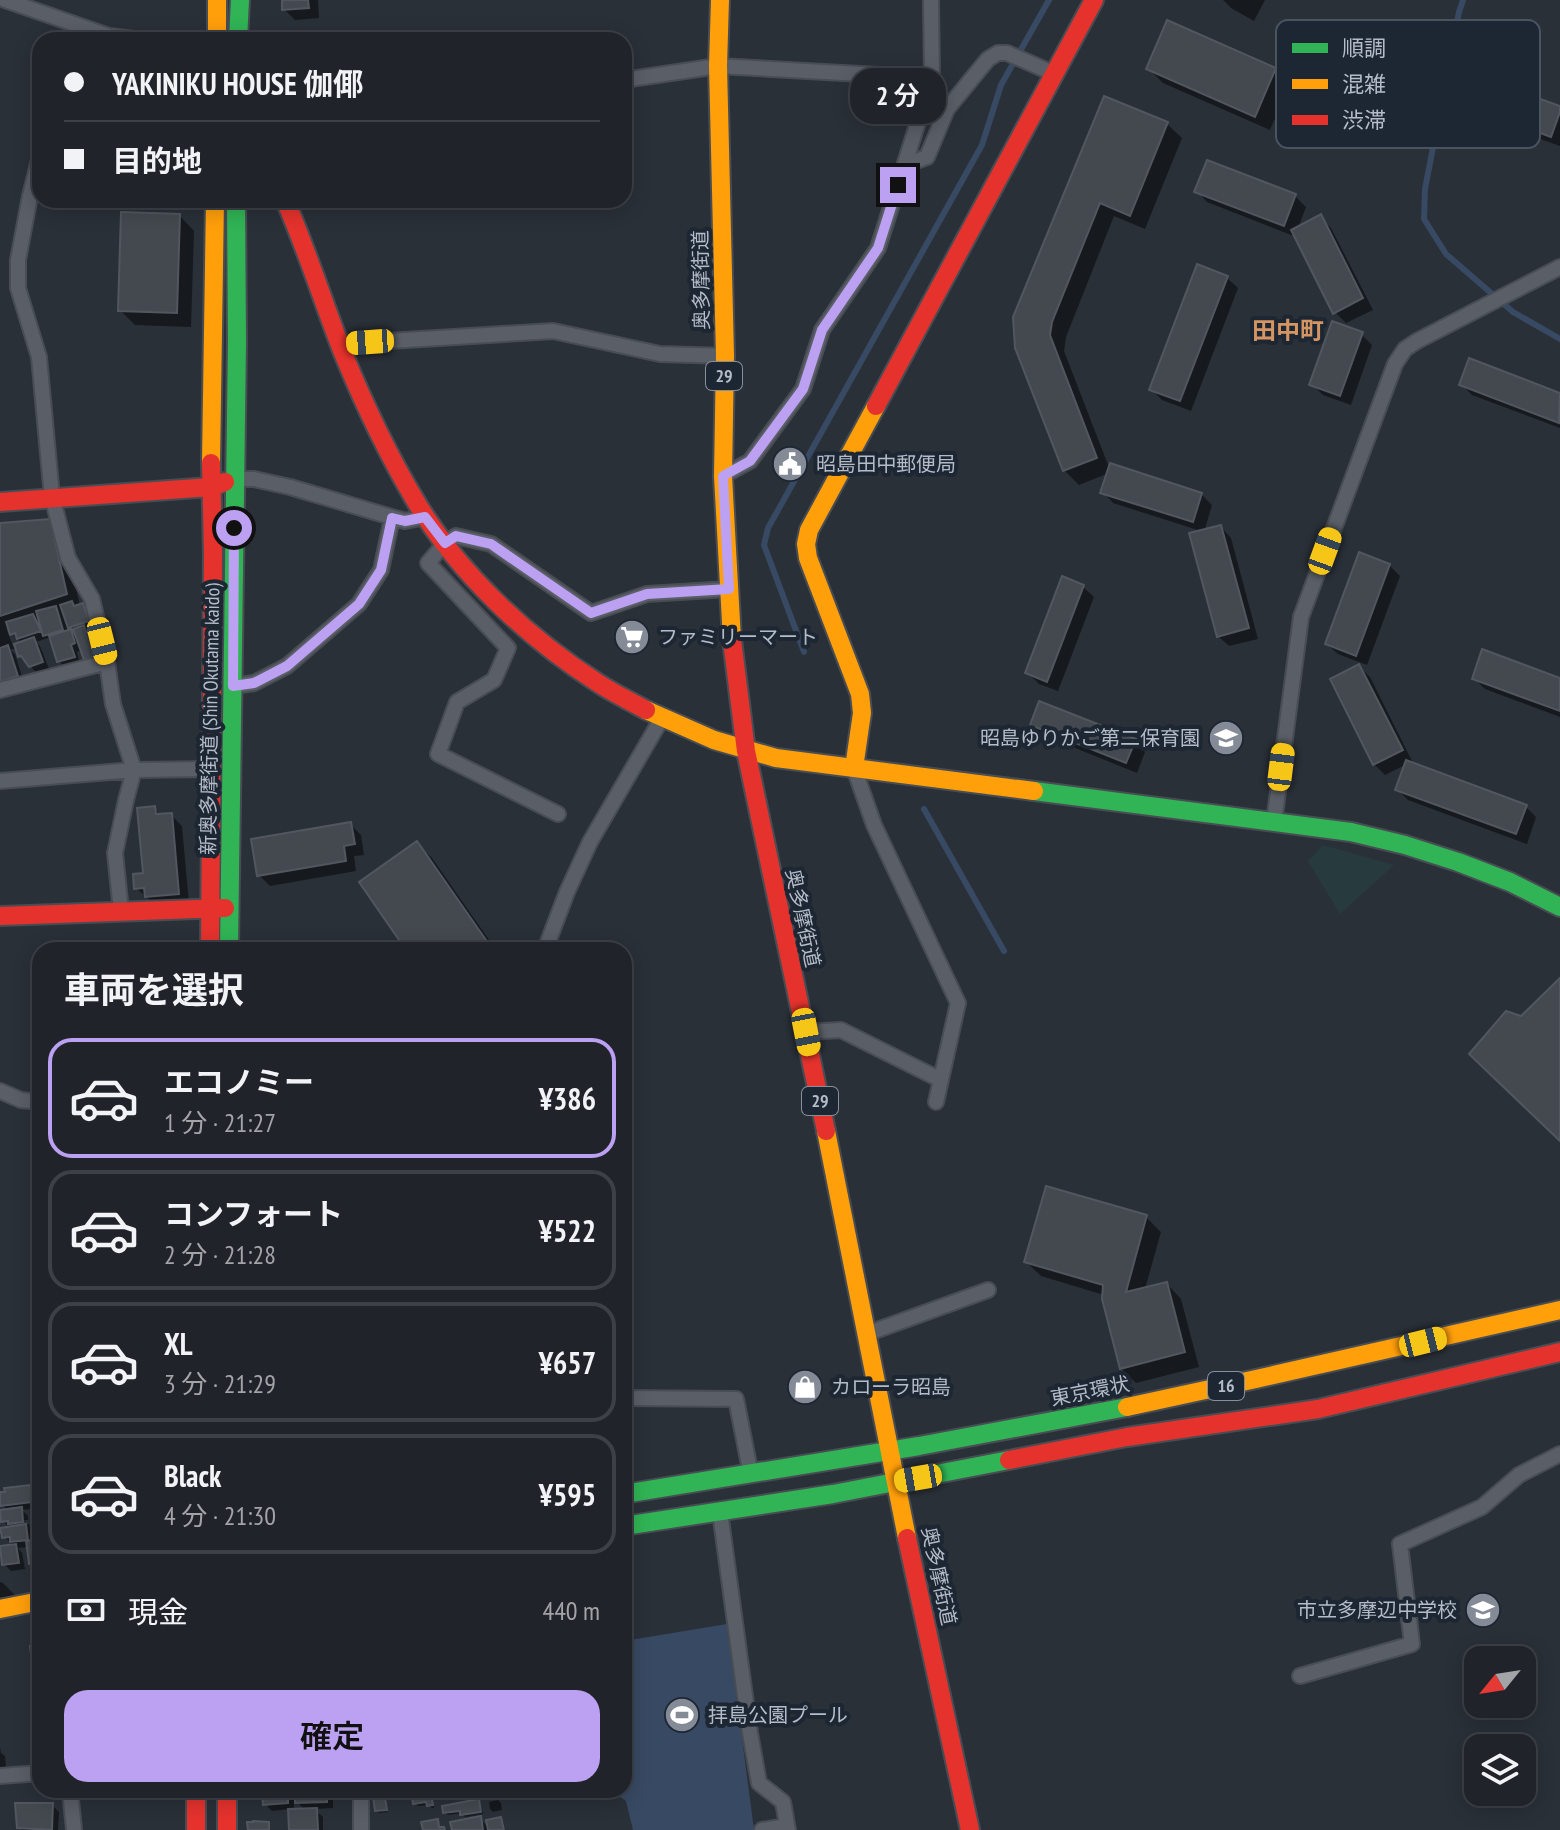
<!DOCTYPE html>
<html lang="ja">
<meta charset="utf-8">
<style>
body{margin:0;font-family:"PT Sans Narrow","Noto Sans JP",sans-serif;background:#2d3036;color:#f1f3f6;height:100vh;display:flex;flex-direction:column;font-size:30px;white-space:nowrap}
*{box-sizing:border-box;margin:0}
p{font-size:26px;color:#a2a4a8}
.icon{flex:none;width:44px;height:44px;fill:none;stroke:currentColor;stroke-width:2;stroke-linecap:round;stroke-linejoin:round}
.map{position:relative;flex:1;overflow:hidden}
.sheet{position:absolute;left:32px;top:942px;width:600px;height:856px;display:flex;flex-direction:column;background:#20242a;border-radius:24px;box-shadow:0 4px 20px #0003,0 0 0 2px #3d4147}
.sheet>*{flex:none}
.guide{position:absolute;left:32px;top:32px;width:600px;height:176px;border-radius:24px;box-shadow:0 4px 20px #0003,0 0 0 2px #3d4147;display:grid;align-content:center;height:176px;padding:0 32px;background:#20242a}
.needle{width:52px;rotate:240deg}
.tools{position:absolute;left:1464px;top:1646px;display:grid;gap:16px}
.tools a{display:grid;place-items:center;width:72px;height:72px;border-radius:16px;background:#20242a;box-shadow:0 4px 20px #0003,0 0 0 2px #3d4147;font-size:40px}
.end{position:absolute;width:36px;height:36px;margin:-18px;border:10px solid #bca0f2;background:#111;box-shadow:0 0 0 4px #111}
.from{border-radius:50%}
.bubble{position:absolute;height:56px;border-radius:24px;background:#20242a;box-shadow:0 4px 20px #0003,0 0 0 2px #3d4147;font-size:26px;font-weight:600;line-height:56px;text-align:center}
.car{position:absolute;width:24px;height:48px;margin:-24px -12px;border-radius:10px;box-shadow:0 0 6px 2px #0007;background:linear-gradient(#f5c518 24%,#345 0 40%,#f5c518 0 76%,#345 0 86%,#f5c518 0)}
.guide b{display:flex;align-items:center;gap:28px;height:76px;font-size:30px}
.guide b+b{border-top:2px solid #3d4147}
.guide i{width:20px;height:20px;background:#f1f3f6}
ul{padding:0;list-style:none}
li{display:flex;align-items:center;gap:24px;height:120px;margin:0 16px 12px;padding:0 16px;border:4px solid #3d4147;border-radius:24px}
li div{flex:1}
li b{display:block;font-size:30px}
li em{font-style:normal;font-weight:600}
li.selected{border-color:#bca0f2}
li>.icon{width:72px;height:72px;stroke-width:1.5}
h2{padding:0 32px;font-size:36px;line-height:96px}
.pay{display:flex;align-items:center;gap:20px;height:88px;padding:0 32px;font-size:30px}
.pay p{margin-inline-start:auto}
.primary-button{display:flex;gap:16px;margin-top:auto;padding:16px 32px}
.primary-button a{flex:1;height:92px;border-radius:24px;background:#bca0f2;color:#111;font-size:32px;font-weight:600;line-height:92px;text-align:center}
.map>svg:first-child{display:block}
.green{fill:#273a3e}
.water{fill:#384963}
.shadow{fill:#0007;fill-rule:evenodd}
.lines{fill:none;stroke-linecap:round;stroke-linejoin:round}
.stream{stroke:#384963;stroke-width:6}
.building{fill:#444950;stroke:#52575f;stroke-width:2}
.street-casing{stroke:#484c53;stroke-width:18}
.fast-casing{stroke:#484c53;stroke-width:22}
.slow-casing{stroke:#484c53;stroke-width:22}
.jam-casing{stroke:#484c53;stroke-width:22}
.street{stroke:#5a5e66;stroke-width:14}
.fast{stroke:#30b455;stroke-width:18}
.slow{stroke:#ff9f0a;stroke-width:18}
.jam{stroke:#e5322d;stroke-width:18}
.route{stroke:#bca0f2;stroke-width:10}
.labels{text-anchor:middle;stroke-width:8;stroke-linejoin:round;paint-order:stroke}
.shield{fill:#1d2633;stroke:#878f9c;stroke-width:2}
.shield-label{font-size:18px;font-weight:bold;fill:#b4bcc9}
.street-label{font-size:20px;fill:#b4bcc9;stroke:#1d2633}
.poi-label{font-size:20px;fill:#b4bcc9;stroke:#1d2633;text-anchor:start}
.quarter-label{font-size:24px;font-weight:bold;fill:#d59563;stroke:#1d2633}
.key{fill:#1d2633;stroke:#4a5360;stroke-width:2}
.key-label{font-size:22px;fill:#b4bcc9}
</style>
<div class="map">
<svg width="1560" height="1830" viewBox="0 0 1560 1830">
<rect width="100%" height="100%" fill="#2a3038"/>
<path class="green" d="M1323,845L1394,865L1340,914L1308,861Z"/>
<path class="water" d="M727,1624L754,1830H633L626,1801L610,1790H624V1641Z"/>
<path class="shadow" d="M284,0H318L319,18L295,20L284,9Z
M1223,0H1265L1254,21L1231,8Z
M1148,68L1275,70L1290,84L1270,130L1163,83Z
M1105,98L1167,124L1182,138L1145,229L1114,216L1066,337L1064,351L1110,470L1201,494L1212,505L1204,532L1221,527L1231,538L1258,639L1229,646L1218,636L1204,532L1113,503L1103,492L1109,473L1079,485L1064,470L1017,348Z
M1560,108V146L1495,123L1484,112Z
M1197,191L1295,196L1306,207L1298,228L1320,217L1331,228L1373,310L1346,323L1335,312L1296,237L1207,202Z
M180,216L194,231L191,327L135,325L120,310Z
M1227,278L1238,288L1191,411L1162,400L1151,389Z
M1361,334L1372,345L1351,405L1323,395L1312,384Z
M1470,361L1560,395V428L1472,395L1461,384Z
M50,521L64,536L80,606L82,605L89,612L110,660L92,666L85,659L82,650L77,652L80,664L66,668L59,661L52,641L48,638L36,642L40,646L49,669L37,673L20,656L17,648L10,650L15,654L24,683L8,688L0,678V525ZM7,629L22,643L13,647Z
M1389,565L1400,576L1367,665L1338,654L1327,644Z
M1083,587L1094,597L1058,691L1039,684L1028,673Z
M1359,666L1370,677L1412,761L1408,763L1526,807L1536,817L1527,844L1408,800L1397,789L1407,764L1385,775L1374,764Z
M1474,678L1560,680V717L1485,689Z
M1032,725L1134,741L1145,752L1137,773L1043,735Z
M154,809L161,815H171L182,826L189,904L158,907L136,888L145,874Z
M350,824L361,835L364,855L354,856L356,871L270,886L259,875Z
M417,844L432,858L496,950H409Z
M1146,1217L1161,1232L1145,1289L1167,1284L1181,1299L1199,1367L1136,1383L1121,1368L1104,1295L1041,1276L1026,1262Z
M30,1487L37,1494L39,1508L22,1510L28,1516V1520L6,1522L9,1526L29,1524L33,1542L40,1541V1570H37L31,1563L28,1547L18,1548L22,1553L25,1569L11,1571L4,1564L13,1546L4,1536H0V1529L10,1528L3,1521L8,1511L2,1505Z
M0,1582L3,1583L15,1595L0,1598Z
M0,1747L1,1753L5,1756L6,1767L0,1769Z
M264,1790H294L297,1793V1790H333V1808L314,1809L323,1817V1830H291L290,1809L272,1811L265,1804ZM298,1803L306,1811H294V1804Z
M383,1790L386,1793L388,1812L379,1813L376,1810Z
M413,1790H427L428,1796L433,1798L434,1808H432L428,1805L418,1806L415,1803Z
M498,1800L501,1803L502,1810L493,1812L490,1809L489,1802Z
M478,1802L481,1805L483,1814L465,1817L462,1813L448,1815L445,1812Z
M52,1805L59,1812L58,1830H22L19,1827Z
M480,1819L490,1829L500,1819L503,1822L505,1830H454Z"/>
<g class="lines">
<path class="stream" d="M1463,0L1459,12L1425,189L1424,219L1446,254L1513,312L1560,339
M804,652L764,545L768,528L982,145L1001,85L1049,0
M924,809L1004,951"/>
</g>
<path class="building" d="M282,0H308L309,8L282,10Z
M1167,20L1276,68L1255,117L1146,69Z
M1493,82L1560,106V112L1551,137L1482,112Z
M1104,96L1168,122L1130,216L1100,203L1052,322L1050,335L1097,458L1063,471L1015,348L1013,317Z
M1207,160L1296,194L1284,226L1194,192Z
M121,212L180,214L177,313L118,311Z
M1321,214L1363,298L1333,314L1291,230Z
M1197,264L1228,276L1180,401L1149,390Z
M1332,321L1363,332L1340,396L1309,385Z
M1469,358L1560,393L1559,423L1459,385Z
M1110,463L1202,493L1193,522L1100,493Z
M50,519L67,594L0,616V523Z
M1221,525L1249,628L1217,637L1189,533Z
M1359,552L1390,564L1356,656L1325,644Z
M1062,576L1084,585L1047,682L1025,673Z
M72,601L74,606L83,603L89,621L68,628L60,605Z
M56,606L63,630L43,636L36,611Z
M33,614L41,631L17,639L15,633L10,635L6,622Z
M84,625L86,632L96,628L105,653L84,660L73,629Z
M71,629L75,643L71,645L75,657L57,662L49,636Z
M34,637L43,662L29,667L21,656L18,657L14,644Z
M8,645L18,676L0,682V648Z
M1482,649L1560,678V711L1472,679Z
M1359,664L1403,750L1373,765L1330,679Z
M1039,701L1136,739L1126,763L1030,725Z
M1406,760L1527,805L1516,834L1395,790Z
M155,806L156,814L172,813L179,894L145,897L144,888L134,889L133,874L143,873L137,808Z
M351,822L355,844L344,846L346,861L257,876L251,839Z
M417,841L493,950H406L359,882Z
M1560,978V1141L1469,1054L1506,1011L1521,1016Z
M1046,1186L1147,1215L1126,1292L1167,1282L1185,1352L1120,1369L1102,1299L1103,1285L1024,1262Z
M30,1485L33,1502L0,1506V1492H5L4,1488Z
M22,1507L23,1522L8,1524V1521L1,1522L0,1510Z
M26,1524L28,1540L10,1542V1537L2,1538L0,1528Z
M40,1539V1562L29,1564L26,1541Z
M16,1544L19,1563L2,1565L0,1546Z
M40,1645V1688H35L30,1646Z
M262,1790H289L290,1797H288V1803L263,1805Z
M295,1790H327V1802L295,1803Z
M372,1790H384L387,1810L375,1811Z
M411,1790H425L426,1794L431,1793L433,1805L427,1806L426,1802L413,1804Z
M479,1799L481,1812L460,1815V1811L443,1813L442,1806Z
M15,1803H53L52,1830L17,1828Z
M317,1808L318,1830H289L288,1809Z
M481,1816L483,1830H452L450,1822Z
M501,1817L504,1830H488L486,1820Z
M438,1819L439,1827H444L445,1830H423L421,1822Z
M253,1821L269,1822V1830H248L247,1822H253Z"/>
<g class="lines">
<g class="street-casing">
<path id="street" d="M5,0L109,36L142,40
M624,80L718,66L932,78
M40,156L30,196L18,260V288L39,357L52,497L68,558L92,599L107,662L113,704L134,770L126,800L115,853L121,911
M905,165L927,157L947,109L988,59L998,53H1007L1055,74
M340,344L553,331L660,354L725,356
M723,476L750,461L803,389L822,330L878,248L932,78L931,0
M234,479H254L290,487L405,521L425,517
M233,686L254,683L287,666L359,604L381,570L392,518
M0,690L107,662
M854,768L874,825L958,1003L936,1102
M0,781L134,770L211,769
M558,814L438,754L457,702L494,680L508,648L428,563L445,543L456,536L491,544L591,613L647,594L729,589
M1274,822L1301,617L1395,364L1405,349L1417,341L1560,267
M545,950L567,892L590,842L662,718
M806,1032L841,1030L941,1080
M0,1091L21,1100L40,1102
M866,1334L988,1290
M624,1398L736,1399L751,1475
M720,1512L750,1733L759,1783L783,1802L788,1830
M1300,1676L1412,1644L1400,1544L1482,1507L1519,1475L1560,1454
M0,1776L40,1773
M70,1790L74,1830
M361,1830V1790
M762,1830L787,1826"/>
</g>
<g class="fast-casing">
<path id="fast" d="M238,40L240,0
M1034,791L1351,832L1405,845L1458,862L1510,882L1560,907
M229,950L237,342L236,200
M624,1494L919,1446L1127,1407
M624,1526L833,1494L1009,1460"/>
</g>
<g class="slow-casing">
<path id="slow" d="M217,0V40
M720,0L718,66L725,356L723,476L732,640
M211,463L215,200
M646,710L714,740L776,758L1034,791
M854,768L862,713L860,694L808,558L806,544L809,530L876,406
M826,1131L907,1538
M1127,1407L1256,1379L1560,1310
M0,1609L40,1601"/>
</g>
<g class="jam-casing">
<path id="jam" d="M285,200C307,250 323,302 343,353C364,404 387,453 415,500C458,573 528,638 598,683C613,693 630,701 646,710
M876,406L1094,0
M0,502L211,487L225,482
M732,640L746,751L826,1131
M0,916L225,908
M210,950L213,554L211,463
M1009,1460L1127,1437L1318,1409L1560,1352
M907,1538L970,1830
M196,1790V1830
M227,1790V1830"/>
</g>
<use href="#street" class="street"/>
<use href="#fast" class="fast"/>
<use href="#slow" class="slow"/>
<use href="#jam" class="jam"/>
</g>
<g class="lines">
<path class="route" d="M234,528L233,686L254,683L287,666L359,604L381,570L392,518L405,521L425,517L445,543L456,536L491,544L591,613L647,594L729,589L723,476L750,461L803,389L822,330L878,248L898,185"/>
</g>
<defs>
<g id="civic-disc" transform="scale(1.8)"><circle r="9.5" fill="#848b96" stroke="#1d2633"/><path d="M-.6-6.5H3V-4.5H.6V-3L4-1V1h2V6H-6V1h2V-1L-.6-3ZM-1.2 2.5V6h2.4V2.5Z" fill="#fff"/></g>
<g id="supermarket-disc" transform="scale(1.8)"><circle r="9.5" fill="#848b96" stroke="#1d2633"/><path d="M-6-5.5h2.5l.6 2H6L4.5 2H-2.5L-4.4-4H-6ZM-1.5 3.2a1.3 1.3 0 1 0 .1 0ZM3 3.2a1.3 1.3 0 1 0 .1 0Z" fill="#fff"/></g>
<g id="school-disc" transform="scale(1.8)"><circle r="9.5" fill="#848b96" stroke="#1d2633"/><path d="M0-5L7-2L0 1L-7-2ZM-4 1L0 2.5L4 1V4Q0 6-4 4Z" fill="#fff"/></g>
<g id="shop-disc" transform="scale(1.8)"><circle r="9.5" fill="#848b96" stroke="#1d2633"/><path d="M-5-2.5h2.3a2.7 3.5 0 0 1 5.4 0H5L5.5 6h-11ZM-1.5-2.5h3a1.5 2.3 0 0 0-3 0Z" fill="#fff"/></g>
<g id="stadium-disc" transform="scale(1.8)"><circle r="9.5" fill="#848b96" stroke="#1d2633"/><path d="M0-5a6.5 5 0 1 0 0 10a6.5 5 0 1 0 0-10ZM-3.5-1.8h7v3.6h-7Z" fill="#fff"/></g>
</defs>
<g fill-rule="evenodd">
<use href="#civic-disc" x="790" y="464"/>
<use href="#supermarket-disc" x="632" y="637"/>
<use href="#school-disc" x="1226" y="738"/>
<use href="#shop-disc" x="805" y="1387"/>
<use href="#school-disc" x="1483" y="1610"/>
<use href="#stadium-disc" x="682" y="1715"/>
</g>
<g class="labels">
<g class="shield">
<rect x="706" y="362" width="36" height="28" rx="6"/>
<rect x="802" y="1087" width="36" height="28" rx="6"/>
<rect x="1208" y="1372" width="36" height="28" rx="6"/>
</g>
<g class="shield-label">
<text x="724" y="382">29</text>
<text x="820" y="1107">29</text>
<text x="1226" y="1392">16</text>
</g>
<g class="street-label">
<text transform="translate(701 280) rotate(-91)" y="7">奥多摩街道</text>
<text transform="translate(210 719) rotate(-89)" y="7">新奥多摩街道 (Shin Okutama kaido)</text>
<text transform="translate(803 918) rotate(78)" y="7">奥多摩街道</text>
<text transform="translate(1090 1391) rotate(-11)" y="7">東京環状</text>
<text transform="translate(939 1576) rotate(78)" y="7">奥多摩街道</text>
</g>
<g class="poi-label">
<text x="816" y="471">昭島田中郵便局</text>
<text x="658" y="644">ファミリーマート</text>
<text x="1200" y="745" text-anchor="end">昭島ゆりかご第二保育園</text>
<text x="831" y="1394">カローラ昭島</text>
<text x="1457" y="1617" text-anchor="end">市立多摩辺中学校</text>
<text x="708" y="1722">拝島公園プール</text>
</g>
<g class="quarter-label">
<text x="1288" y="339">田中町</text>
</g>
</g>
<rect x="1276" y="20" width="264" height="128" rx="12" class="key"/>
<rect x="1292" y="43" width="36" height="10" fill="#30b455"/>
<rect x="1292" y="79" width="36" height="10" fill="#ff9f0a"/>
<rect x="1292" y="115" width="36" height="10" fill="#e5322d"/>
<g class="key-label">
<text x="1342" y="56">順調</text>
<text x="1342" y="92">混雑</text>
<text x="1342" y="128">渋滞</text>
</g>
</svg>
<div class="tools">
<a><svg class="needle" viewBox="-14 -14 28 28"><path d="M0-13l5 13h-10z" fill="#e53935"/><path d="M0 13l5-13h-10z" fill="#a2a4a8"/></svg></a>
<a><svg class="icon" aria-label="layers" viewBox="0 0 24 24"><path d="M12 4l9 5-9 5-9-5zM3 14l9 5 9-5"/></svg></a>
</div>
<i class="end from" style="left:234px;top:528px"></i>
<i class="end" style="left:898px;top:185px"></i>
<div class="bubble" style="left:850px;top:68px;width:96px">2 分</div>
<i class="car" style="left:370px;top:342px;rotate:266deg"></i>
<i class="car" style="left:1325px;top:551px;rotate:20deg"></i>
<i class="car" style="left:102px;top:641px;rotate:166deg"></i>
<i class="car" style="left:1281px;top:767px;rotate:7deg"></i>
<i class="car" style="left:806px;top:1032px;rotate:169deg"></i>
<i class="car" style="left:1423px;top:1342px;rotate:76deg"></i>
<i class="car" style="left:918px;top:1478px;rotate:260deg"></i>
<div class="guide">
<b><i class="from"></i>YAKINIKU HOUSE 伽倻</b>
<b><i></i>目的地</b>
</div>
<section class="sheet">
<h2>車両を選択</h2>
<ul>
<li class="selected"><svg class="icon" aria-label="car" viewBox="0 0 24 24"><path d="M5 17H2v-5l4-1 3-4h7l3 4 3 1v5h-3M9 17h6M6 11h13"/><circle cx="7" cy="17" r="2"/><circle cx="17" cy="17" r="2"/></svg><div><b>エコノミー</b><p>1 分 · 21:27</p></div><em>¥386</em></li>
<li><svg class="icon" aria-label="car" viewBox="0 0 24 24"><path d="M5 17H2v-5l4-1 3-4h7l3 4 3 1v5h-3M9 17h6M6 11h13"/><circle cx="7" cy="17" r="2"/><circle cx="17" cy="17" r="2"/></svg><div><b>コンフォート</b><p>2 分 · 21:28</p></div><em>¥522</em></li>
<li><svg class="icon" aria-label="car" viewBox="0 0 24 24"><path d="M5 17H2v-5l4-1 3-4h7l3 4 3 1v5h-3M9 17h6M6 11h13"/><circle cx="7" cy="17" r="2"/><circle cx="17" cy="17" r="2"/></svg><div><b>XL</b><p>3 分 · 21:29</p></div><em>¥657</em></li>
<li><svg class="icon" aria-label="car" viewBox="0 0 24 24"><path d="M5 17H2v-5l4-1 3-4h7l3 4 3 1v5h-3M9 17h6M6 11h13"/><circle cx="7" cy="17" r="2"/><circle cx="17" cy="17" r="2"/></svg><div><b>Black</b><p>4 分 · 21:30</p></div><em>¥595</em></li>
</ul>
<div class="pay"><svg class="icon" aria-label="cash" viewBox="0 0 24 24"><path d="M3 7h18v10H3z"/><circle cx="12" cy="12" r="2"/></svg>現金<p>440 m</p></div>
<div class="primary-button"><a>確定</a></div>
</section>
</div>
